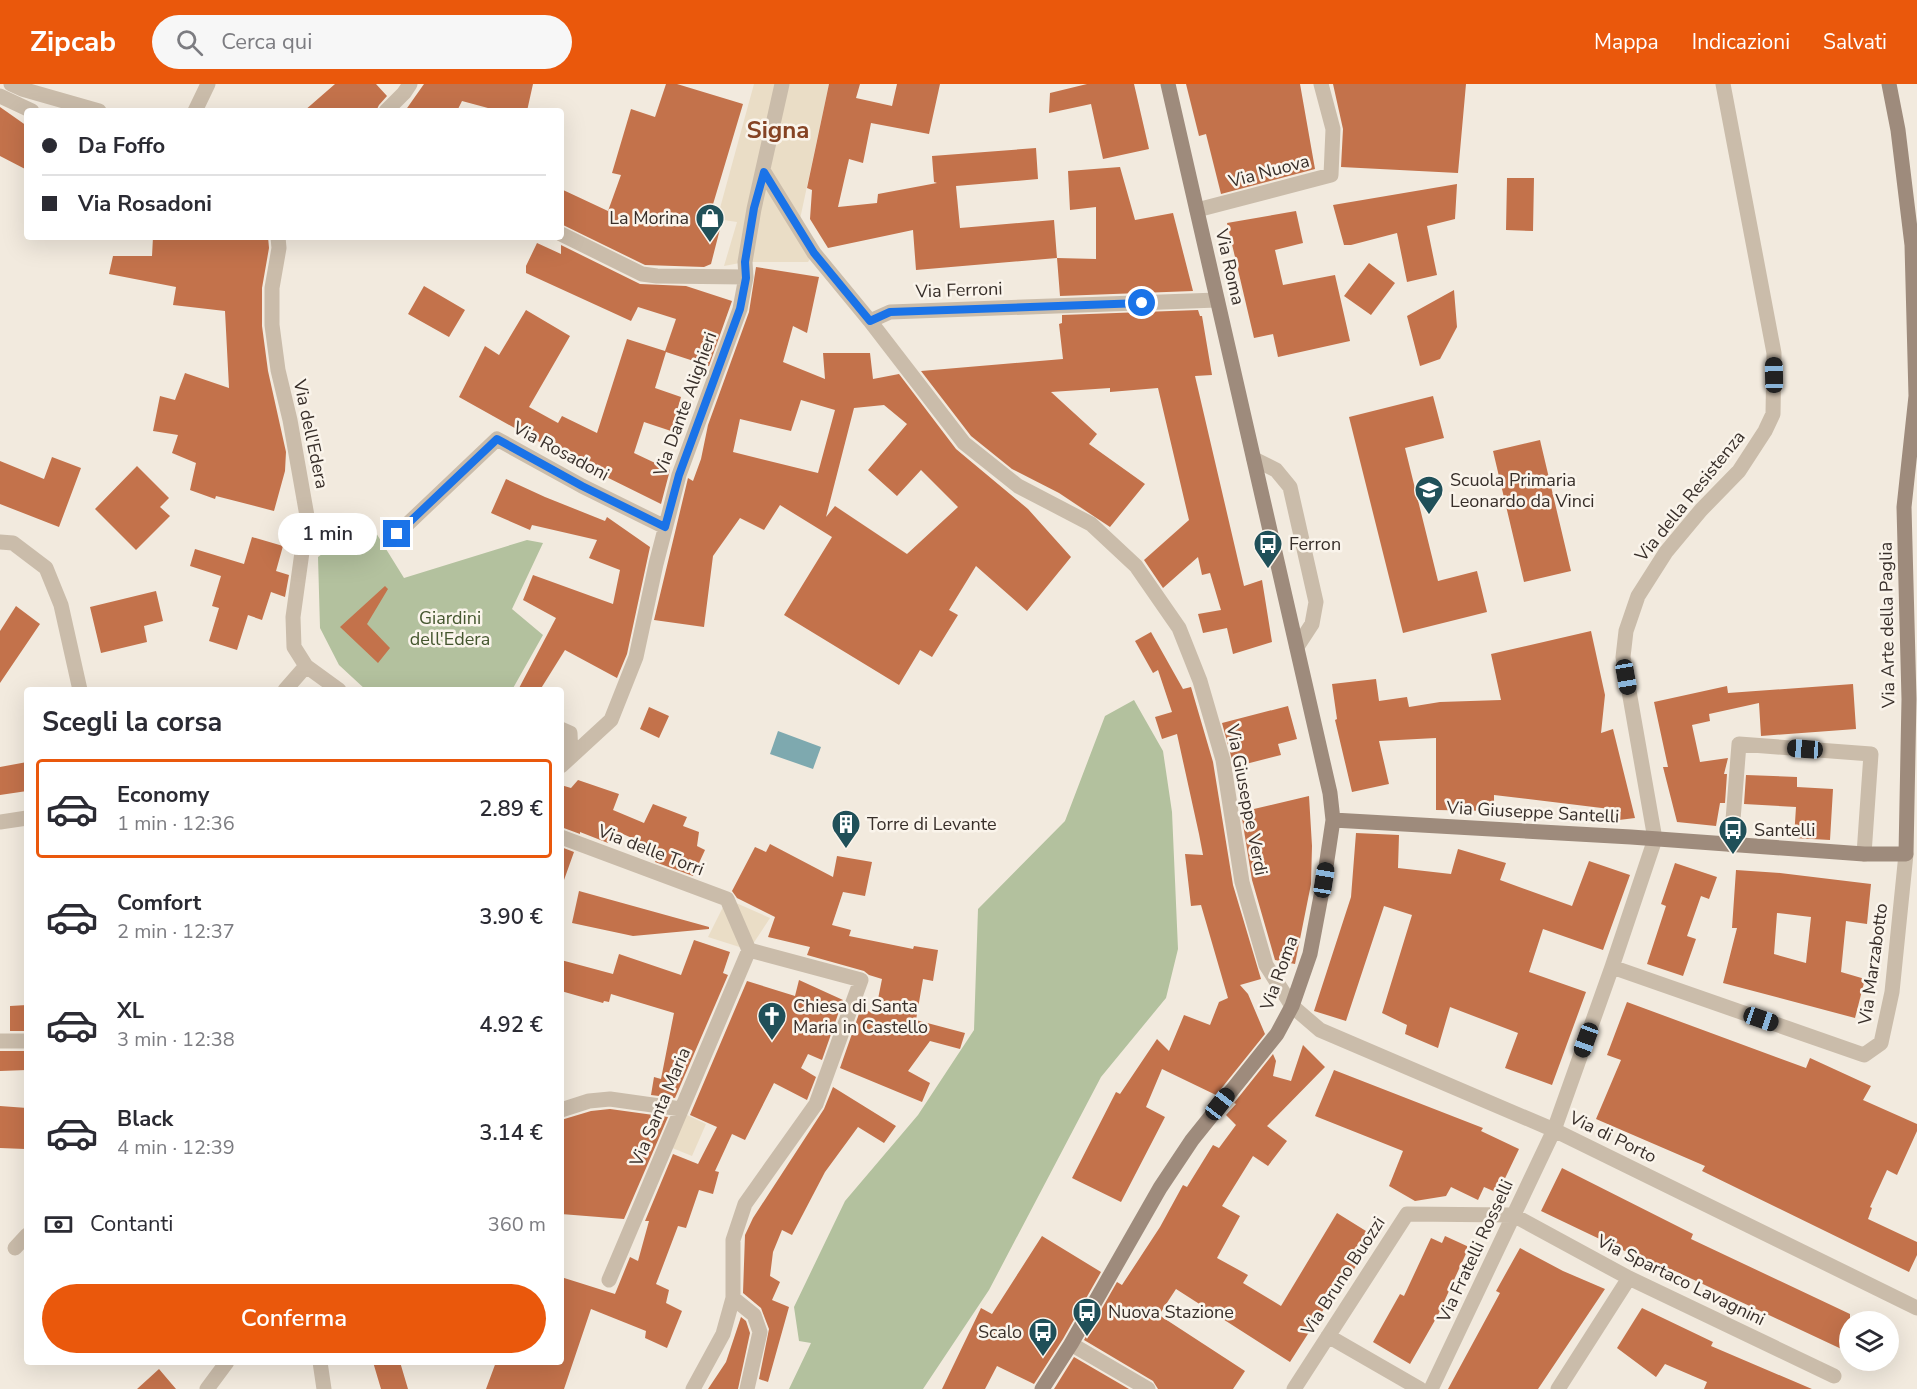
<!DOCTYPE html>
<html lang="it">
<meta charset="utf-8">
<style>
body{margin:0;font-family:"Nunito Sans",sans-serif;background:#f7f7f7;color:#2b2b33;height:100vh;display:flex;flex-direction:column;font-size:22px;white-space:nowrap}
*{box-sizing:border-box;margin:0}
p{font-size:20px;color:#7c7c81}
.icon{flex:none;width:33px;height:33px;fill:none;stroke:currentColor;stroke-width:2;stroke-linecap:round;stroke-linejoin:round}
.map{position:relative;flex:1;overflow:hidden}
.panel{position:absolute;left:24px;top:603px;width:540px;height:678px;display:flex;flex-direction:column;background:#fff;border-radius:6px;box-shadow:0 6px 24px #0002}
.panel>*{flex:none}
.banner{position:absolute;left:24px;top:24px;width:540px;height:132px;border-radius:6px;box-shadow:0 6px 24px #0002;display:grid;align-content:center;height:132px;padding:0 18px;background:#fff}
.fabs{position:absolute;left:1839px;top:1227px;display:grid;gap:12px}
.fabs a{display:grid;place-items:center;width:60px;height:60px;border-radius:50%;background:#fff;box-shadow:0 6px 24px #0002;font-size:30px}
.end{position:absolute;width:27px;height:27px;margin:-14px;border:8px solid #1a73e8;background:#fff;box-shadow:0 0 0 3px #fff}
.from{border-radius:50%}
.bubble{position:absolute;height:42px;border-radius:21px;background:#fff;box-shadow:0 6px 24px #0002;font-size:20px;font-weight:600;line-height:42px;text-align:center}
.car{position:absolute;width:18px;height:36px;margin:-18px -9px;border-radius:8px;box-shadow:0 0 4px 2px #0007;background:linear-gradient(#222 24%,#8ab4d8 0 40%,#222 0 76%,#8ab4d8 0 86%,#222 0)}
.banner b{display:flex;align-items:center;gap:21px;height:57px;font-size:22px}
.banner b+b{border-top:2px solid #e1e1e2}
.banner i{width:15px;height:15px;background:#2b2b33}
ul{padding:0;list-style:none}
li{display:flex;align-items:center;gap:18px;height:99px;margin:0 12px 9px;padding:0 6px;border:3px solid transparent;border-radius:6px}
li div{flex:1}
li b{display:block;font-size:22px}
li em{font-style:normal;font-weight:600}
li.current{border-color:#ea580c}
li>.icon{width:54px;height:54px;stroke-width:1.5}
h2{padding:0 18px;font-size:27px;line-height:72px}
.pay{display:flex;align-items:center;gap:15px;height:66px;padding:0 18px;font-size:22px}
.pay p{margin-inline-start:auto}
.button{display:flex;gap:12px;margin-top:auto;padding:12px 18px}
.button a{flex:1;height:69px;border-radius:36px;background:#ea580c;color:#fff;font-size:24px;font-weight:600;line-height:69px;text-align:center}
header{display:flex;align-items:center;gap:36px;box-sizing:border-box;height:84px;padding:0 30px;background:#ea580c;color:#fff}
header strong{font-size:28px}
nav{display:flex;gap:33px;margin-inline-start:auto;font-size:21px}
.search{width:420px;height:54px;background:#f7f7f7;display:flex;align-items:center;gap:15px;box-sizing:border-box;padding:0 21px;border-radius:33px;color:#7c7c81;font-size:22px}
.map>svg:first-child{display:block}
.green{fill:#b3c19e}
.plaza{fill:#eaddc6}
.water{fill:#7ea9af}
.building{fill:#c3724b;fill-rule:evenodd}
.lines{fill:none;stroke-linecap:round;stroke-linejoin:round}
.minor{stroke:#cabcaa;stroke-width:15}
.secondary{stroke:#9e8b7c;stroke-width:15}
.route{stroke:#1a73e8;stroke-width:8}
.labels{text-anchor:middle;stroke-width:5;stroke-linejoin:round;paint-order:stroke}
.street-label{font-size:18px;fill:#382f2a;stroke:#faf4eb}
.poi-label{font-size:18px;fill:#382f2a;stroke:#faf4eb;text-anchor:start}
.park-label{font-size:18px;fill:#44562e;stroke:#faf4eb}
.district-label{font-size:24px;font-weight:bold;fill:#854324;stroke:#faf4eb}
</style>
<header>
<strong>Zipcab</strong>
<div class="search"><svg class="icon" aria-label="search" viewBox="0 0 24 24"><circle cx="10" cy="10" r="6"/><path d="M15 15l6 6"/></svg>Cerca qui</div>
<nav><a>Mappa</a><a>Indicazioni</a><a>Salvati</a></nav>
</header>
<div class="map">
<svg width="1917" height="1305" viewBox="0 0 1917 1305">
<rect width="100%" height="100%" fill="#f2eade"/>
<path class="green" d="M368,436L404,494L527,456L543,459L512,525L543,551L512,606H366L339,581L320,544L318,473Z
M1134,616L1163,667L1172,728L1178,865L1166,914L1101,993L989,1206L923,1305H789L811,1259L799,1257L794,1223L845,1117L918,1031L974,946L978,825L1065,737L1105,632Z"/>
<path class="plaza" d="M754,0H829L800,135L814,169L808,178H745L724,182L737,138L717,135Z
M727,815L770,834L749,866L708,853Z
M687,1031L706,1040L692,1072L665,1061Z"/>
<path class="water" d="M778,647L821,663L813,685L770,670Z"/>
<path class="building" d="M335,0H376L387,12L379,21L376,27H304Z
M424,0H533L527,27H499L462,17L457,27H405Z
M666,0H677L743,20L708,137L721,141L711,180L704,183L645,181L561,140V105L608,127L621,91L612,89L631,25L655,33Z
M829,0H860L856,14L892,22L897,0H940L929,50L871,39L863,79L849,75L838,123L877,119L878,110L937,99L934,98L932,72L1036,64L1038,95L956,102L960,144L1054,136L1057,174L916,186L913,146L828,164L810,135L812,106L807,104Z
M1087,0H1134L1149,65L1103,75L1091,20L1049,29L1050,9Z
M1186,0H1300L1315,85L1221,110L1206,50L1199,52Z
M1333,0H1466L1458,89L1341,83L1343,45Z
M0,23L27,42V86L0,72Z
M1120,83L1135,136L1173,129L1193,207L1060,212L1057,174L1096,175V123L1070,126L1068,87Z
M1507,94H1534L1533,147L1506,146Z
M1457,100L1455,135L1427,142L1437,191L1407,198L1397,149L1351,161H1344L1333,121Z
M1296,127L1303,159L1275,166L1283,201L1335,191L1350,257L1278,273L1273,250L1254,254L1227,139Z
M153,153H268L269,164L262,204V242L268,287L286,368L285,387L274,427L216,412L215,415L190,406L196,379L172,369L178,351L153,347L160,312L175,316L185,289L229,304L225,227L173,221L176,203L109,190L113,172H152Z
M537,159L561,170V161L640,200L686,202L732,217L709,282L666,268L655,304L681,313L671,347L644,338L634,369L670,386L661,420L570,375L459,313L485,262L499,271L526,226L570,252L529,323L558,339L562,332L597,349L627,255L665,267L676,235L638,223L631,237L526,189V182Z
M1369,179L1395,199L1371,231L1344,212Z
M756,183L819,193L807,249L793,242L783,278L825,295L823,269H870L873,295L899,290L956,365L1028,425L1071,473L1027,527L976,482L949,526L958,531L932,573L920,566L899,601L784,531L832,453L780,421L764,446L740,434L713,472L704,543L654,536L688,394L693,397L701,375L708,341L749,228ZM801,316L835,326L818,389L733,368L740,335L791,347ZM884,321L907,340L868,386L897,412L921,386L958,423L907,470L835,422L826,433L854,324Z
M424,202L465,226L449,253L408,230Z
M1454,206L1457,243L1440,275L1420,282L1407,232Z
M1198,226L1200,232H1202L1212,291L1195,292L1244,502L1262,496L1272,558L1233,570L1227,544L1203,549L1198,530L1221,526L1210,489L1202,491L1198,473L1163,504L1144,476L1189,436L1158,304L1110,308V304L1051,308L1097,350L1089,360L1145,400L1110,443L1059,409L1012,385L971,352L921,287L1063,275L1059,240L1062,239V231Z
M1433,312L1444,354L1405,364L1438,497L1477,487L1487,528L1403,549L1349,333Z
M1540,356L1571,487L1524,498L1493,367Z
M52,373L81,384L59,443L0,420V377L44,395Z
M137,382L169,414L160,423L170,432L136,466L95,425Z
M506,395L545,413L605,437L607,433L650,463L627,570L617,594L565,566L540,606H518L556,534L523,516L533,491L613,520L620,486L589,474L597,456L532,441L530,446L491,429Z
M252,453L283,462L276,487L289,491L285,513L271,508L262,536L248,531L237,566L209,557L219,524L212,522L221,492L190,482L195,465L244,480Z
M385,502L388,505L367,540L390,564L378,579L340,543Z
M156,507L163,537L144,542L147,558L101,569L90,523Z
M16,522L40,540L0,599V547Z
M1591,547L1605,611L1601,649L1613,645L1635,734L1611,737L1610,725L1494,711V727L1436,726V654L1379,657L1389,700L1352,708L1335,636L1337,635L1332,600L1376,595L1379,617L1407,613L1409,623L1440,618L1501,616L1491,570Z
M1151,548L1183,605L1191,603L1213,678L1233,801L1261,895L1240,901L1248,910L1265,950L1216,1011L1162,985L1146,1023L1165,1033L1121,1118L1072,1094L1116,1008L1120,1010L1157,955L1169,967L1184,931L1210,941L1219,918L1228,914L1201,821L1191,822L1185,770L1203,771L1199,750L1177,650L1162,655L1155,633L1172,628L1158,586L1153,589L1135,557Z
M1853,600L1856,645L1761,652L1759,619L1709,630L1710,637L1692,641L1700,678L1728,674L1724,690H1727L1725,719H1720L1716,742L1677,738L1663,683H1668L1654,618L1727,602L1728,609Z
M1288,622L1297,655L1278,660L1281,671L1234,683L1222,639Z
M649,623L669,632L659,654L640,645Z
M27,678V707L0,711V683Z
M1746,691L1797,693V703L1833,705L1830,756L1794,754L1796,723L1744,720Z
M578,696L619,710L613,726L644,739L653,720L687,733L683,742L699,748L697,762L705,766L693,792L655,778L661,767L614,746L608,759L580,748V750L561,743V701L571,704Z
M1309,712L1312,762L1311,800L1295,880L1275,876L1252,796L1241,728Z
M1356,749L1399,751L1398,784L1451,790L1458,765L1506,779L1500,796L1572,822L1589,777L1630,791L1603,866L1543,845L1529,888L1586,908L1552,1001L1505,984L1518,949L1450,923L1438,964L1405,950L1407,941L1382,929L1412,831L1384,822L1346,937L1314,927L1351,813Z
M770,760L833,793L837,772L872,778L865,812L843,808L832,841L851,846L849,852L913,865L914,862L938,866L933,897L923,895L916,936L965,949L960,965L930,957L908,987L930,999L922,1018L840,984L861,924L875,930L882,895L869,891L864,887L807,871L810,863L768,853L775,833L737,814L732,807L755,763L766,768Z
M561,763L574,768L564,796H561Z
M1675,779L1717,793L1709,815L1701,812L1687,852L1696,855L1683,892L1647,880L1666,822L1661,820Z
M1736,786L1780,789L1871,800L1867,840L1846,837L1841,888L1865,895L1855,934L1723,899L1737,844H1732ZM1777,829L1811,833L1806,879L1774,870Z
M579,807L709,843V845L633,852L572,839Z
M694,856L730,868L723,889L728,891L675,1014L651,1011L654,993L661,995L674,929L611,910L609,918L604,917L603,919L561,907V876L613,890L619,870L681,891Z
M799,896L843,916L822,976L808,970L801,984L816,993L807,1016L774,999L745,1056L732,1050L715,1087L719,1088L713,1110L699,1106L686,1144L678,1142L656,1200L669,1206L666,1219L682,1227L667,1264L645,1254L646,1247L591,1225L564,1305H486L496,1278H561V1193L615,1210L630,1173L638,1177L649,1137H645L673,1070L698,1080L717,1043L690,1031L747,897L795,912Z
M1627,918L1806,984L1810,974L1871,1002L1863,1016L1917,1040V1047L1897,1091L1887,1086L1870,1123L1872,1124L1868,1135L1917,1158V1171L1909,1188L1702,1087L1705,1082L1596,1035L1621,976L1607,971Z
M27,921V947H10V922Z
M1303,961L1325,983L1267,1042L1287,1057L1268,1082L1253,1072L1222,1122L1240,1132L1217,1174L1248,1191L1243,1199L1281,1222L1337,1129L1374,1152L1347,1197L1343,1195L1290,1278L1176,1205L1159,1231L1245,1287L1233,1305H1158L1153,1297L1084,1256L1117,1198L1122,1201L1160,1143L1183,1101L1187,1103L1213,1061L1219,1064L1236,1041L1226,1031L1236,1020L1234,1019L1273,970L1276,977L1273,992L1291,997Z
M0,967H27V986L0,987Z
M1334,986L1483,1044L1481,1047L1519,1065L1498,1109L1484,1103L1478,1116L1451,1103L1446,1112L1415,1117L1389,1102L1403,1067L1315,1032Z
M833,1003L896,1042L884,1059L858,1043L825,1088L792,1151L782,1146L773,1168L770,1192L780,1198L772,1216L789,1223L768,1298L759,1295L769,1245L761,1224L743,1209L745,1151L753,1134L824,1025Z
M0,1022L27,1024L25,1065L0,1064Z
M610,1025L668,1033L624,1135L561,1130V1036L591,1027Z
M1562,1084L1693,1150L1691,1155L1850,1230V1269L1675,1187L1673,1190L1541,1127Z
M1042,1152L1101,1188L1063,1255L1034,1300L997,1282L985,1305H942L981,1224L992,1230Z
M1445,1152L1469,1163L1438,1231L1410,1280L1373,1258L1400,1210L1404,1212L1431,1154L1442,1159Z
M1520,1164L1563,1187L1605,1205L1538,1305H1448L1500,1209L1496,1207Z
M1642,1224L1713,1258L1711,1262L1812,1305H1704L1707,1298L1665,1280L1656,1293L1617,1264Z
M741,1233L746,1237L750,1249L738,1305H708L726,1278Z
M1074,1273L1129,1305H1054Z
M373,1278H400L408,1305H381Z
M159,1285L176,1305H137Z"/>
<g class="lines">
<path class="minor" d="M11,0L22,5L99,27
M0,12L32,27
M195,27L208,0
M386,27L404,9L410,0
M764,88L814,169L870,237L964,359L1018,402L1091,440L1136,482L1179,544L1200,597L1223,676L1242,798L1266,881L1292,922L1320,946L1554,1046L1917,1224
M1197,126L1331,91L1333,45L1321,0
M561,150L642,190L657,192L746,193
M278,153L279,164L272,204V241L278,286L290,336L307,432L293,533L294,563L306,582L339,606
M870,237L890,228L1217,216
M1254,375L1276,386L1290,403L1316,518L1312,540L1297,563
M397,450L497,355L582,402L665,443
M0,458L13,459L46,484L61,521L80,606
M285,606L306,582
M561,645L570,649L571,672
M561,682L611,636L636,573L656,480L679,391L740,225L746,193L745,178L754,125L782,0
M0,738L27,734
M561,753L727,815L749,866
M1731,761L1739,660L1871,670L1864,770
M1612,883L1864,971L1881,959L1892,908L1906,770
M0,957H27
M561,1026L589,1017L610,1015L681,1025
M15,1164L27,1151
M609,1196L749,866
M733,1214L754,1231L760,1248L747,1305
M1328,1252L1420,1305
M1071,1260L1148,1305
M320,1278L324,1305
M207,1305L227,1278
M693,1305L723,1250L733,1214V1156L745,1120L816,1020L861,896L749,866
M1294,1305L1407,1130L1513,1131L1629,1194L1834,1292
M1431,1305L1554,1046L1612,883L1655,755L1623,573L1626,547L1638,512L1666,468L1701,426L1739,387L1765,347L1773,330L1774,269L1723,0
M1558,1305L1629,1194"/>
<path class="secondary" d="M1333,736L1631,753L1864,770H1906L1909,615L1904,423L1916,312L1912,161L1898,46L1889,0
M1042,1305L1071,1260L1160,1104L1192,1056L1277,950L1292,922L1310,870L1324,796L1333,736L1330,709L1168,0"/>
</g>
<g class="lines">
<path class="route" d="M397,450L497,355L582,402L665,443L679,391L740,225L746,194L745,178L754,124L764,88L814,169L870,237L890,228L1142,219"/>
</g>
<defs>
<g id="shop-pin" transform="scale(1.5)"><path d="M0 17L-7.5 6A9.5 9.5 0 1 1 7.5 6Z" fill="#205059" stroke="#faf4eb"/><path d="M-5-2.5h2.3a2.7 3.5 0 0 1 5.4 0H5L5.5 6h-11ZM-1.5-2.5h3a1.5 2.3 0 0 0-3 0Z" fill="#fff"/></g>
<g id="school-pin" transform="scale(1.5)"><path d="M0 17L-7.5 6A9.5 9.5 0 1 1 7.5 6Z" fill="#205059" stroke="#faf4eb"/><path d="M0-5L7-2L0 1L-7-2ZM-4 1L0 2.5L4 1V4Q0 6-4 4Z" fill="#fff"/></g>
<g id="bus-pin" transform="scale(1.5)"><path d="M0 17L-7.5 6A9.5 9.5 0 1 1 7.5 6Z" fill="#205059" stroke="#faf4eb"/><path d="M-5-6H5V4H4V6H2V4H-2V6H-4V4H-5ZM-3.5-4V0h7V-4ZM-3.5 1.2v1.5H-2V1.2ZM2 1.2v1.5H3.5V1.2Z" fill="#fff"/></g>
<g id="building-pin" transform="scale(1.5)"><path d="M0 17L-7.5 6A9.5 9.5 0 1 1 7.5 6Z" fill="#205059" stroke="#faf4eb"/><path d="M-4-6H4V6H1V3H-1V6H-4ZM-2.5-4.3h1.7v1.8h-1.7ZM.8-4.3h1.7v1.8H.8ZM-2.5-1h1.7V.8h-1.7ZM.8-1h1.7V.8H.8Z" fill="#fff"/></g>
<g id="church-pin" transform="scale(1.5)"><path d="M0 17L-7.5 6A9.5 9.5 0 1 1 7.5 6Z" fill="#205059" stroke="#faf4eb"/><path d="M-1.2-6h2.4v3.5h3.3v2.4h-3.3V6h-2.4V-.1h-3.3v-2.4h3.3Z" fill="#fff"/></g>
</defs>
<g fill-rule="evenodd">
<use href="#shop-pin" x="710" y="134"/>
<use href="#school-pin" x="1429" y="406"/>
<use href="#bus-pin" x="1268" y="460"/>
<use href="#building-pin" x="846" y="740"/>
<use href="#bus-pin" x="1733" y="746"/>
<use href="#church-pin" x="772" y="932"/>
<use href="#bus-pin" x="1087" y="1228"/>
<use href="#bus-pin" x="1043" y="1248"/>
</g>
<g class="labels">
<g class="street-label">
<text transform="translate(1269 87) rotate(-15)" y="6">Via Nuova</text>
<text transform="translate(1230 183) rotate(77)" y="6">Via Roma</text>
<text transform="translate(959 206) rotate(-2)" y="6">Via Ferroni</text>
<text transform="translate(685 320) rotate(-70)" y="6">Via Dante Alighieri</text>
<text transform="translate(311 350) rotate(78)" y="6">Via dell'Edera</text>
<text transform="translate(561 367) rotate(28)" y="6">Via Rosadoni</text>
<text transform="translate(1690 412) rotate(-51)" y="6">Via della Resistenza</text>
<text transform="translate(1887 541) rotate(-91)" y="6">Via Arte della Paglia</text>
<text transform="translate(1247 716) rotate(79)" y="6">Via Giuseppe Verdi</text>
<text transform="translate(1533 728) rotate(3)" y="6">Via Giuseppe Santelli</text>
<text transform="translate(651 766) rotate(21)" y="6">Via delle Torri</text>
<text transform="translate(1873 880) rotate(-82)" y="6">Via Marzabotto</text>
<text transform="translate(1279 889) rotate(-70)" y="6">Via Roma</text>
<text transform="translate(660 1023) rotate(-67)" y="6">Via Santa Maria</text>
<text transform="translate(1613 1053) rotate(26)" y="6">Via di Porto</text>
<text transform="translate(1475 1167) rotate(-65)" y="6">Via Fratelli Rosselli</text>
<text transform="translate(1343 1192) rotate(-57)" y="6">Via Bruno Buozzi</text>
<text transform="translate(1681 1196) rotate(26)" y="6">Via Spartaco Lavagnini</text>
</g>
<g class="poi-label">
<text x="689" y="140" text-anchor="end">La Morina</text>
<text x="1450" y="402">Scuola Primaria<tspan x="1450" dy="21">Leonardo da Vinci</tspan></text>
<text x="1289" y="466">Ferron</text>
<text x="867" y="746">Torre di Levante</text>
<text x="1754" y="752">Santelli</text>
<text x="793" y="928">Chiesa di Santa<tspan x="793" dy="21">Maria in Castello</tspan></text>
<text x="1108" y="1234">Nuova Stazione</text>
<text x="1022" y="1254" text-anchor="end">Scalo</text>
</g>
<g class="park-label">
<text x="450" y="540">Giardini<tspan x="450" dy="21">dell'Edera</tspan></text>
</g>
<g class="district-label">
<text x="778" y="54">Signa</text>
</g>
</g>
</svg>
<div class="fabs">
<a><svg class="icon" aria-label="layers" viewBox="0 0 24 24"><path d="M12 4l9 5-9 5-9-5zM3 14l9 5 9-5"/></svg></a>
</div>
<i class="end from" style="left:1142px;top:219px"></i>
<i class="end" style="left:397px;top:450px"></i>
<div class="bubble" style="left:278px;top:429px;width:99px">1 min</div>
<i class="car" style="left:1774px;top:291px;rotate:359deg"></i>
<i class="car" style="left:1626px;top:593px;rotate:170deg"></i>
<i class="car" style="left:1805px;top:665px;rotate:274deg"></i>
<i class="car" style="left:1324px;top:796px;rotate:9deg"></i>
<i class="car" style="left:1761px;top:935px;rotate:109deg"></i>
<i class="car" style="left:1586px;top:956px;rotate:200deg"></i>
<i class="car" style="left:1220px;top:1020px;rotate:38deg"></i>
<div class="banner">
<b><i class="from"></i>Da Foffo</b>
<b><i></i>Via Rosadoni</b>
</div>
<section class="panel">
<h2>Scegli la corsa</h2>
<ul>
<li class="current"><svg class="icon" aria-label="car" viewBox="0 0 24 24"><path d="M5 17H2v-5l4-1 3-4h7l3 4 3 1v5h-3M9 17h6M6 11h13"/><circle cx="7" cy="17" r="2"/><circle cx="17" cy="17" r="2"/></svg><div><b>Economy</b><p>1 min · 12:36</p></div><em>2.89 €</em></li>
<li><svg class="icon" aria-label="car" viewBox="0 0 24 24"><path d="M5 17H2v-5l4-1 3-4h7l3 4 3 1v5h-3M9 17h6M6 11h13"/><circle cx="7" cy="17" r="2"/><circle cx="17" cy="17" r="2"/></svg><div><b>Comfort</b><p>2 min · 12:37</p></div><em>3.90 €</em></li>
<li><svg class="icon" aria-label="car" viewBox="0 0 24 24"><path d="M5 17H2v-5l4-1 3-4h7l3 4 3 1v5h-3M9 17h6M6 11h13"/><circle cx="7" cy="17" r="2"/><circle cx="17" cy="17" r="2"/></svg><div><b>XL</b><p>3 min · 12:38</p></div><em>4.92 €</em></li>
<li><svg class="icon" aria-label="car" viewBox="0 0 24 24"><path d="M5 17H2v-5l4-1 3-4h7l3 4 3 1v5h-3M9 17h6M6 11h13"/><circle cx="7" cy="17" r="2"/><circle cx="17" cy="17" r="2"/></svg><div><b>Black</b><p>4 min · 12:39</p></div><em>3.14 €</em></li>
</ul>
<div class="pay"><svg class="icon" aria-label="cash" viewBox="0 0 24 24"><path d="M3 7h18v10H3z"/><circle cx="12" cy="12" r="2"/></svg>Contanti<p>360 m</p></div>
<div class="button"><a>Conferma</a></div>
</section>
</div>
